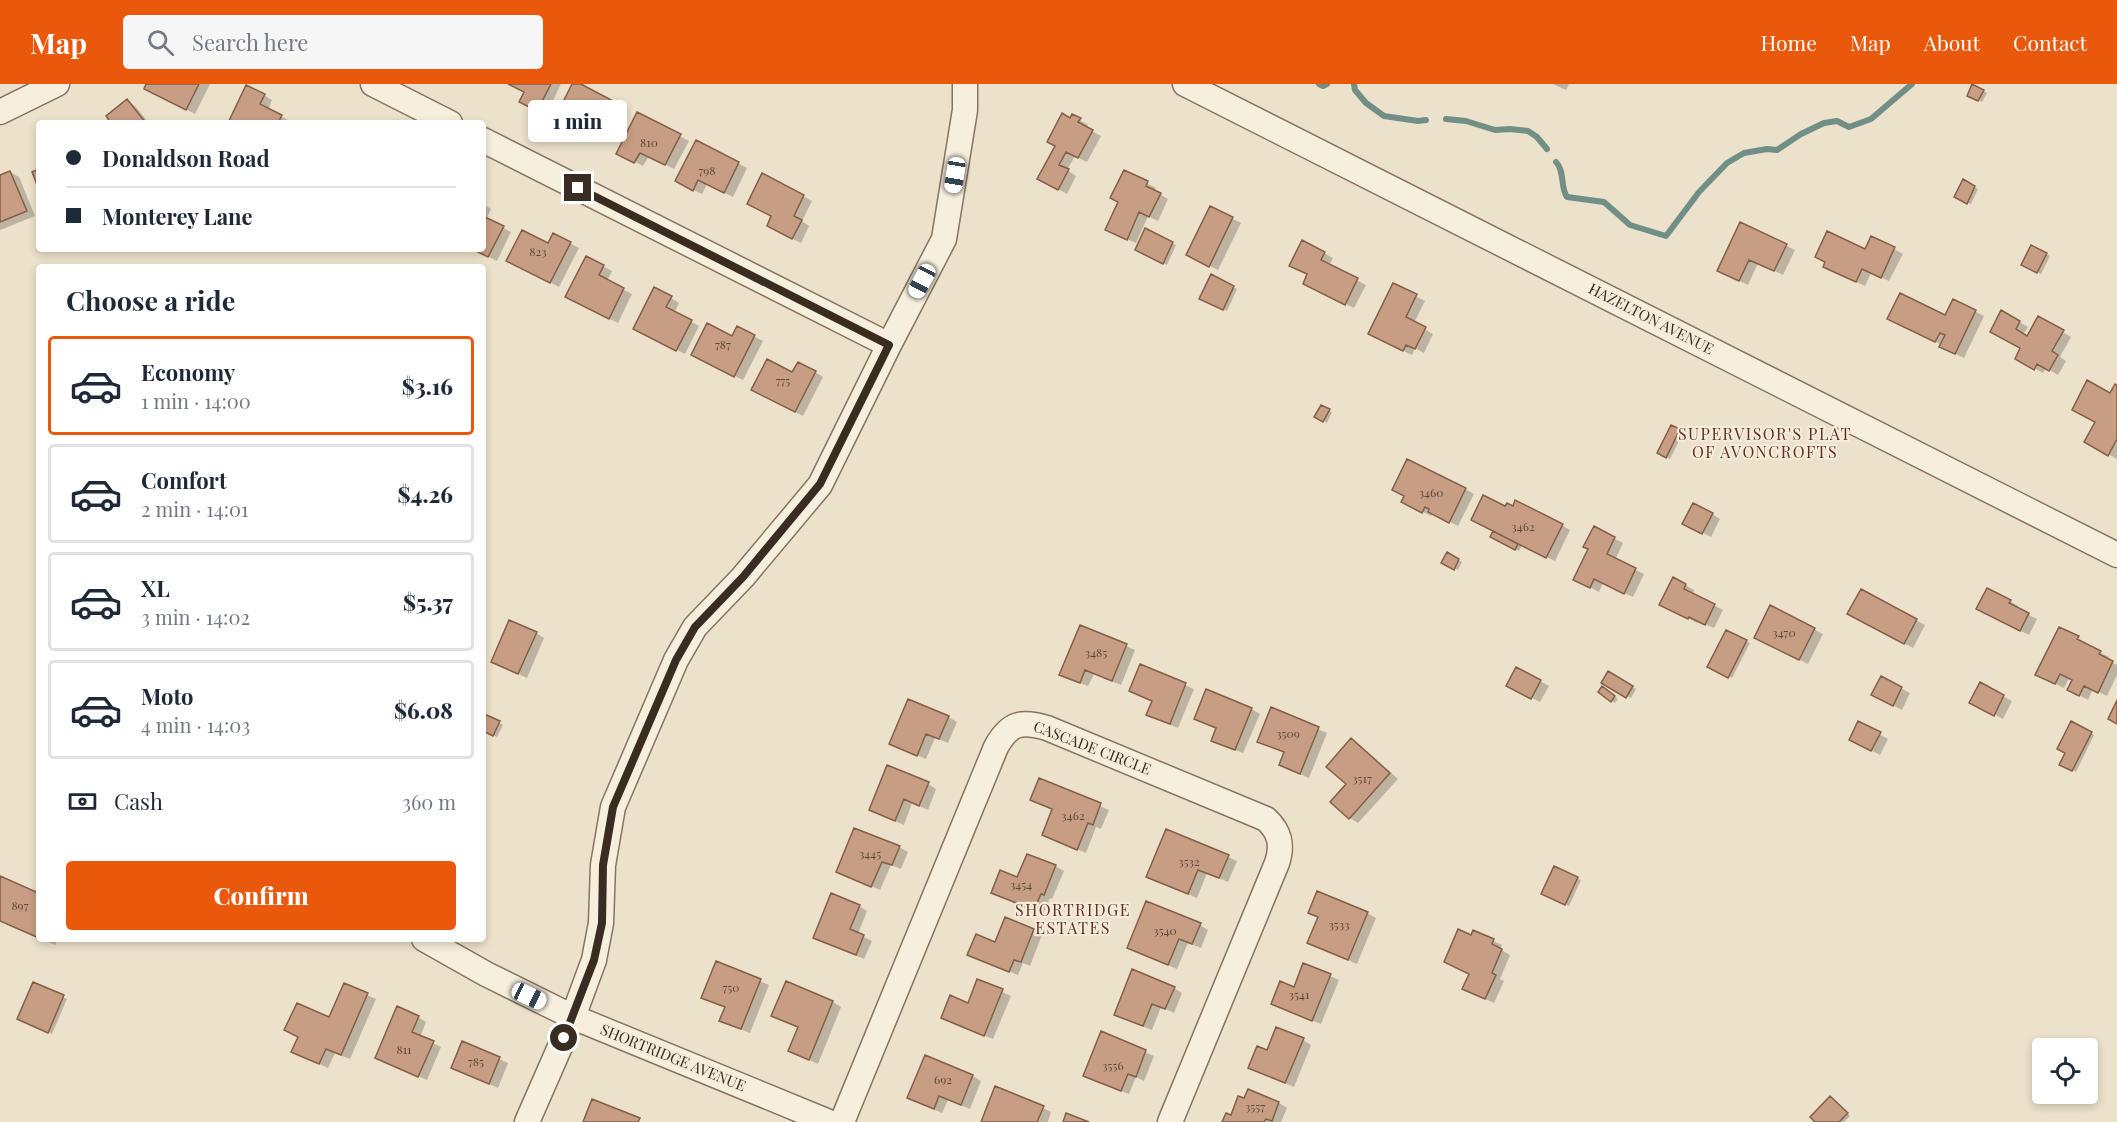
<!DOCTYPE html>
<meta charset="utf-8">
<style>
body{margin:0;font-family:"Playfair Display",serif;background:#f6f6f7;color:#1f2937;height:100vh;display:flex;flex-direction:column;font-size:22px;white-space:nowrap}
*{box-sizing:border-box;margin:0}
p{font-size:20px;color:#747a83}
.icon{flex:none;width:33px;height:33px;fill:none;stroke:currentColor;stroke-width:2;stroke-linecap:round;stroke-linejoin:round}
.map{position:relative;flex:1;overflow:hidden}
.panel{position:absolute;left:36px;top:180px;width:450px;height:678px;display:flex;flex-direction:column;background:#fff;border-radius:6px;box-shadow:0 3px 9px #0003}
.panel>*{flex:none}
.hud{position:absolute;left:36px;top:36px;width:450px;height:132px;border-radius:6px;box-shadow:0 3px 9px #0003;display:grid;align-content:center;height:132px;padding:0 30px;background:#fff}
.controls{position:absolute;left:2032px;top:954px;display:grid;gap:12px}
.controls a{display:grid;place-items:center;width:66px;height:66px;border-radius:6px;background:#fff;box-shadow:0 3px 9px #0003;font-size:30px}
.end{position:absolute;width:27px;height:27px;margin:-14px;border:8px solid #392d22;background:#fff;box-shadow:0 0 0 3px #fff}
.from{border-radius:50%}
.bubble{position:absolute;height:42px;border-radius:6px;background:#fff;box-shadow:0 3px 9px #0003;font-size:20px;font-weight:800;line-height:42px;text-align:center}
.car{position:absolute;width:18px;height:36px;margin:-18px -9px;border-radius:8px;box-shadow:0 0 4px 2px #0007;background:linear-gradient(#fff 24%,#345 0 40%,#fff 0 76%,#345 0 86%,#fff 0)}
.hud b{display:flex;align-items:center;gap:21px;height:57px;font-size:22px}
.hud b+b{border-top:2px solid #e0e1e3}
.hud i{width:15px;height:15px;background:#1f2937}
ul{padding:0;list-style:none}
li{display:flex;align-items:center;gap:18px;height:99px;margin:0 12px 9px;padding:0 18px;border:3px solid #e0e1e3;border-radius:6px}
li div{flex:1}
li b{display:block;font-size:22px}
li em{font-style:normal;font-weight:800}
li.current{border-color:#ea580c}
li>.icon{width:54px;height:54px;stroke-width:1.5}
h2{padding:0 30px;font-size:27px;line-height:72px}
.pay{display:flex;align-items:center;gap:15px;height:66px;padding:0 30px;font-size:22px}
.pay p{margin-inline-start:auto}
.cta{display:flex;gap:12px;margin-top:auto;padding:12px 30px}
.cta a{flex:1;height:69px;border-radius:6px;background:#ea580c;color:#fff;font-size:24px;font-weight:800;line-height:69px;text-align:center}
header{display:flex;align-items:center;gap:36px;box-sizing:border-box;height:84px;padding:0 30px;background:#ea580c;color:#fff}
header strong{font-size:28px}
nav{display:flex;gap:33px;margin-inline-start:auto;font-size:21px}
.search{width:420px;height:54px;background:#f6f6f7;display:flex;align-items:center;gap:15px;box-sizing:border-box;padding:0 21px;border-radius:6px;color:#747a83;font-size:22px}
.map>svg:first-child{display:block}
.shadow{fill:#0003}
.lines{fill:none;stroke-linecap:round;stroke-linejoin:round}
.stream{stroke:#718f87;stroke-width:6}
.building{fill:#c79e83;stroke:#845e47;stroke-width:1.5}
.street-casing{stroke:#877460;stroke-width:27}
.street{stroke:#f7efdd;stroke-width:24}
.route{stroke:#392d22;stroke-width:8}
.labels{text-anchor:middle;stroke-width:4.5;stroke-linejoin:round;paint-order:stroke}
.number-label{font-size:12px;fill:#5c493a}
.street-label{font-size:15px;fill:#392d22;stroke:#f4ebd9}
.neighbourhood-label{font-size:16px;letter-spacing:1.5px;fill:#623025;stroke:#f4ebd9}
</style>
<header>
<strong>Map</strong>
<div class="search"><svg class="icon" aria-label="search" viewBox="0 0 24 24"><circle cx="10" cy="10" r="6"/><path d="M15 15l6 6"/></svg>Search here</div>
<nav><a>Home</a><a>Map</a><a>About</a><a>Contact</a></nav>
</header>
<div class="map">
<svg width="2117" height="1038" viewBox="0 0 2117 1038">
<rect width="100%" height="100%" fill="#ece1ca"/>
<path class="shadow" d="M148,0H210L195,30L154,9Z
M509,0H561L546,31L529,22L526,8Z
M574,0H578L625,25L610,53L585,40L580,51L563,42Z
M1553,0H1569L1566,6Z
M1973,2L1987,9L1982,18L1968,11Z
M264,11L272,16L268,26L290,37L289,39H230Z
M127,17L135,22L149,39H113Z
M638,30L689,57L674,85L649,72L643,82L627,74Z
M1073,32L1088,41L1086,44L1101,52L1087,78L1075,72L1067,86L1076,92L1067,110L1039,95Z
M697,58L747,84L733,113L707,100L702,110L685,102Z
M10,88L19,93L35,132L0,146V93Z
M1125,88L1156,104L1154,107L1168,115L1158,137L1148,132L1136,159L1115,150Z
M763,91L812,117L802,137L809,142L801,159L777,147Z
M1963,97L1978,105L1971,120L1956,113Z
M483,120L491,125L486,135L511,148L497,177L474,165H483Z
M1210,124L1241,139L1218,186L1196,175Z
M1741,140L1795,166L1783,191L1758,179L1748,201L1728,191Z
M1146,146L1176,161L1167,181L1137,166Z
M1303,158L1333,174L1329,182L1366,201L1354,224L1313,204Z
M570,159L579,164L559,203L517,181L548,161Z
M2032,163L2050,172L2041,190L2023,181Z
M1894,165L1903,170L1889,197L1871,189L1865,202L1833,187L1866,167Z
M587,174L612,187L607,197L632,210L618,239L576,218Z
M1212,192L1237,205L1227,227L1201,214Z
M1394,201L1425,217L1414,239L1433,250L1424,269L1415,264L1412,271L1378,254Z
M671,214L679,219L674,229L699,242L685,270L643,249Z
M1954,217L1984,232L1964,274L1949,267L1942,261L1898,239L1946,233Z
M2002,228L2028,243L2023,251L2028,254L2038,234L2071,253L2060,273L2066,277L2058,291L2046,284L2043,289L2017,275L2022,264Z
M738,244L763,257L743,296L701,275L733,254Z
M815,288L823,293L803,332L761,310Z
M2117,303V375L2086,358L2111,311Z
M1321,323L1332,328L1327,339L1316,333Z
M1672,343L1683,349L1670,375L1659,369Z
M1465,405L1474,410L1458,442L1433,429L1431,432L1411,422Z
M1506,424L1562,441L1570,446L1555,477L1522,461L1519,467L1495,455Z
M1712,430L1720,435L1711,453L1693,444Z
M1594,444L1623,459L1615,476L1644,490L1633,513L1603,499L1599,508L1584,500Z
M1447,470L1462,478L1458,486L1443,479Z
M1674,495L1694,506L1693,510L1723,526L1714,544L1698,537L1697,539L1670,525Z
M1861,507L1925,541L1913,564L1858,535Z
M2010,517L2018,522L2017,525L2037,535L2029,551L1987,530Z
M1770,523L1823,550L1808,580L1764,558Z
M1081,542L1135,566L1121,601L1094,590L1088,602L1070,595Z
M2059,545L2086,559L2085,561L2109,573L2107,576L2117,581V591L2107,612L2093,605L2088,616L2077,610L2073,596L2069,594L2064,604L2046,595Z
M1726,548L1750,559L1732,594L1709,582Z
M536,549L544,554L527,594L493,578Z
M1140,582L1194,605L1178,644L1156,635L1153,617Z
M1609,589L1636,605L1631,614L1603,598Z
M1881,594L1910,609L1902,626L1881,615Z
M1540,597L1549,602L1540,618L1517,606Z
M1980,600L2012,617L2003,635L1971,618Z
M1606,606L1618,615L1615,619L1600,608Z
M1251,625L1260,630L1243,669L1222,661L1218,645Z
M1272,625L1327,649L1309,694L1280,681L1285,669L1259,657Z
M485,632L503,641L497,653L483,646Z
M948,633L957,638L948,659L935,654L926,675L891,660Z
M1859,639L1888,655L1880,671L1859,660Z
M2071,639L2094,651L2076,688L2061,680L2066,669Z
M1352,656L1360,661L1398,695L1358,739L1350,734L1348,700Z
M1040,696L1109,726L1101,745L1096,743L1086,769L1044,751L1054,726L1032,716Z
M928,700L936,705L928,726L912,719L904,741L879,730Z
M899,763L908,768L901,785L891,781L880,806L846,792Z
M1228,773L1237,777L1228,798L1207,789L1197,814L1148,792Z
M1055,782L1064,787L1052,815L1050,814L1043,830L1002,813L1018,795Z
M1577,794L1581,796L1569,822L1547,812Z
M859,822L867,827L858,850L872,857L864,875L824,858Z
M1367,829L1376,834L1357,880L1309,859Z
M1006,835L1042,851L1030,882L1023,879L1018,891L978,875L996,860Z
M1200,841L1208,846L1201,864L1188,859L1177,885L1128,864Z
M1474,848L1502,861L1500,865L1510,871L1500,895L1504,897L1494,919L1472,909L1470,890L1472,853Z
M42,855H58L55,861Z
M717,879L769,901L750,949L730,941L726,924L703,913Z
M1304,881L1339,896L1321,940L1281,924L1295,905Z
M978,897L1011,912L993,955L951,938L969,921Z
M34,900L67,915L52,950L23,937Z
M345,901L376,915L350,975L335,969L328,984L302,972L330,935Z
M1174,904L1182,909L1174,929L1161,923L1152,946L1124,935Z
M833,918L841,923L818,980L790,967L799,943Z
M418,933L426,938L420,953L441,963L427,996L386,978Z
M1102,949L1154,972L1144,997L1136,993L1129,1010L1093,996Z
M1303,956L1311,961L1294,1003L1258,988L1268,968Z
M463,959L508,979L498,1004L461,988Z
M973,992L981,997L970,1025L948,1016L942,1029L909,1014Z
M1834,1016L1850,1032L1844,1038H1817Z
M1279,1019L1287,1024L1281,1038H1224L1232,1033Z
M1043,1024L1051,1028L1048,1038H982Z"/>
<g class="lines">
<path class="stream" d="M1319,0L1323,2L1327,0
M1354,0L1355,6L1366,19L1384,32L1418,37L1426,36
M1446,35L1466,37L1495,46L1510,45L1528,47L1537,53L1547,65
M1556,78C1565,87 1560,103 1567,113L1604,118L1630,141L1666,152L1699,108L1727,79L1744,69L1767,65L1777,66L1801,50L1824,39L1837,37L1849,43L1871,35L1912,0"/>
</g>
<path class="building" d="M146,0H199L186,26L144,5Z
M508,0H551L537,27L519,18L524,8Z
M572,0H581L617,19L602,50L576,37L571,47L553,38Z
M1972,0L1984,6L1978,17L1967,12Z
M246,1L265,10L260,20L282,31L278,39H228Z
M127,15L146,39H111L106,32Z
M637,28L681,50L665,81L640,69L634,79L616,70Z
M1062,29L1070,34L1072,30L1081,34L1078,38L1093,46L1078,74L1066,68L1059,81L1069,85L1058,106L1037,95L1055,62L1047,58Z
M696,56L739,78L724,109L698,96L693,107L675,97Z
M39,85V106L32,88Z
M1124,86L1148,97L1146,102L1161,109L1149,133L1139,128L1127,156L1105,146L1118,118L1110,114Z
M10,87L27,127L0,138V91Z
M762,89L804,111L794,132L802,136L792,155L767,142L771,132L747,120Z
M1963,95L1975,102L1967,120L1954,113Z
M1210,122L1233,133L1209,183L1186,171Z
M483,132L504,142L488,173L472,165H483Z
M1740,138L1787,160L1774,187L1749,176L1739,197L1717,187Z
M1145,144L1173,158L1163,180L1135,166Z
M522,146L548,159L553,149L571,158L550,199L506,177Z
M1827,147L1865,165L1871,152L1895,163L1881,194L1862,185L1856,198L1823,183L1825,178L1815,173Z
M1302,156L1325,168L1321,176L1358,194L1345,221L1303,200L1307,190L1289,182Z
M2031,161L2047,169L2037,189L2021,181Z
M586,172L604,181L599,191L624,204L609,235L565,213Z
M1211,190L1234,202L1223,226L1199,215Z
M1393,199L1417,210L1406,233L1426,243L1415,265L1406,261L1403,267L1368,250Z
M654,203L672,212L666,223L692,236L676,267L633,245Z
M1900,209L1945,231L1953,215L1976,226L1955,270L1939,263L1945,251L1940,249L1935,258L1887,235Z
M2001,226L2020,237L2016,245L2027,252L2038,232L2064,246L2052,267L2058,271L2049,287L2037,280L2034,286L2015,275L2020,264L1990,248Z
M707,239L732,252L737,242L755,251L734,293L691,271Z
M767,275L792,288L798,278L816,287L795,328L751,306Z
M2087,296L2110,309L2115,300L2117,301V355L2108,372L2084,358L2095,338L2072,326Z
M1321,321L1330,325L1323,338L1314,333Z
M1671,341L1680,345L1666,374L1657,369Z
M1407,375L1466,404L1449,439L1428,428L1429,425L1425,423L1422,429L1401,418L1404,412L1392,406Z
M1483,411L1505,422L1507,419L1513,422L1515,416L1563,440L1546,474L1471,436Z
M1693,419L1713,429L1702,450L1682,440Z
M1594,442L1615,453L1607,470L1636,484L1624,510L1594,495L1590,504L1573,496L1588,465L1583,463Z
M1493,447L1518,460L1515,466L1490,453Z
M1447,468L1459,475L1454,486L1441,479Z
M1673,493L1686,500L1684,505L1715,520L1705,541L1689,533L1688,535L1659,521Z
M1987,504L2011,516L2009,519L2029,529L2020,547L1976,525Z
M1861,505L1917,535L1904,560L1847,530Z
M1770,521L1815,544L1799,576L1754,554Z
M509,536L537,548L518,590L491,578Z
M1080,541L1127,560L1112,597L1085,586L1080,599L1059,591Z
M2059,543L2079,552L2077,555L2101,567L2099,570L2113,577L2098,609L2084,602L2079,612L2067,606L2072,596L2060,590L2055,600L2035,591Z
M1726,546L1747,556L1728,594L1707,583Z
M1140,580L1186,599L1170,640L1146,631L1152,617L1129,607Z
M1516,583L1541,596L1531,615L1506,602Z
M1608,587L1633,602L1626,614L1601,599Z
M1881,592L1902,603L1893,622L1871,611Z
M1980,598L2004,611L1994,632L1969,619Z
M1602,602L1615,612L1611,618L1598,608Z
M1206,605L1252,624L1235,666L1211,657L1216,644L1194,635Z
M908,615L949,632L939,655L926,650L917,672L889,660Z
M2117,616V640L2108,635Z
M1271,623L1319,643L1300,690L1279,681L1284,668L1257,658Z
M484,630L500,637L493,652L483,647Z
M1858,637L1881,648L1871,667L1849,656Z
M2071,637L2092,648L2072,687L2059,681L2065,669L2057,665Z
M1351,654L1390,689L1349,735L1330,718L1346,700L1326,683Z
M887,681L929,698L919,722L904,715L895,737L869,726Z
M1039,694L1101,719L1093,741L1088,739L1077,766L1042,751L1052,725L1030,716Z
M854,744L900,762L892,781L882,778L871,803L836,788Z
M1166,745L1229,771L1219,794L1198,786L1188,810L1146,793Z
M1027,770L1056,781L1044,811L1041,810L1034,826L991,809L1000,786L1017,793Z
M1554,782L1578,793L1565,821L1541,810Z
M0,792L36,808L39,800V854L0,837Z
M1317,807L1368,828L1348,876L1307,859L1318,833L1308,829Z
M831,809L860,821L850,845L864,851L856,871L813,854Z
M1146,817L1201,839L1192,860L1179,855L1168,881L1127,864Z
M1005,833L1034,845L1021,878L1014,876L1009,888L967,871L976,850L995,858Z
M1458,845L1471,851L1473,846L1494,855L1492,860L1502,865L1492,889L1496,891L1485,915L1462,905L1469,890L1444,878Z
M716,877L761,895L741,945L719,937L725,923L701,914Z
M1303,879L1331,890L1312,937L1271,920L1280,897L1294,903Z
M1132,885L1175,903L1165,925L1152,920L1143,942L1114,931Z
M977,895L1003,905L984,952L941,934L950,911L968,919Z
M786,897L833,917L809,976L788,967L798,943L771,932Z
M33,898L64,911L48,949L17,935Z
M344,899L368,909L341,971L326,965L319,980L291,968L298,953L284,946L297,919L329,933Z
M397,922L419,932L412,948L434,957L418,993L375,974Z
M1276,943L1304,954L1285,999L1248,984L1257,962L1267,966Z
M1101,947L1146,966L1136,993L1128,990L1121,1007L1083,992Z
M462,957L500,973L489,1000L451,984Z
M925,971L973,991L961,1021L939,1012L934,1025L907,1014Z
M995,1002L1044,1022L1037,1038H981Z
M1248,1005L1279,1018L1272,1037L1266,1035L1264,1038H1222L1226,1029L1231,1031L1238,1012L1244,1014Z
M1830,1012L1848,1029L1839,1038H1815L1810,1033Z
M592,1015L640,1034L638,1038H583Z
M1066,1029L1089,1038H1063Z"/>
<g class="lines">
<g class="street-casing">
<path id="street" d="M373,0L450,39
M1185,0L2117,471
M0,28L57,0
M483,56L889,261
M424,855L486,890L573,933L829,1038
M527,1038L573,933L594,876L601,839L603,781L613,723L676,576L695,543L743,493L820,401L889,261L944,155L965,26V0
M842,1038L996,663C1010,638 1021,637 1047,644L1266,735C1280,748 1283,761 1277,779L1170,1038"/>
</g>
<use href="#street" class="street"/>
</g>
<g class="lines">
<path class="route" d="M564,954L594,876L602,839L603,781L613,723L676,576L695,543L743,493L820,400L889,261L578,104"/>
</g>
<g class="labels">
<g class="number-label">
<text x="649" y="63">810</text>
<text x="707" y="91">798</text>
<text x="538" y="172">823</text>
<text x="723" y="265">787</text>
<text x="783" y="301">775</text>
<text x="1431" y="413">3460</text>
<text x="1523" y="447">3462</text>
<text x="1784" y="553">3470</text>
<text x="1096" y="573">3485</text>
<text x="1288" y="654">3509</text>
<text x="1362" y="699">3517</text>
<text x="1073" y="736">3462</text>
<text x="870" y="774">3445</text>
<text x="1189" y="782">3532</text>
<text x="1021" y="805">3454</text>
<text x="20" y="826">897</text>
<text x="1339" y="845">3533</text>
<text x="1165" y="851">3540</text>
<text x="731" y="908">750</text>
<text x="1299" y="915">3541</text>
<text x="404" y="970">811</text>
<text x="476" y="982">785</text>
<text x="1113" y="986">3556</text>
<text x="943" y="1000">692</text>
<text x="1255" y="1027">3557</text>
</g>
<g class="street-label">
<text transform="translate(1651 235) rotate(27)" y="5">HAZELTON AVENUE</text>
<text transform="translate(1092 664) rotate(21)" y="5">CASCADE CIRCLE</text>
<text transform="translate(673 974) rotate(22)" y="5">SHORTRIDGE AVENUE</text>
</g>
<g class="neighbourhood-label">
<text x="1765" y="356">SUPERVISOR'S PLAT<tspan x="1765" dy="18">OF AVONCROFTS</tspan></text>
<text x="1073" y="832">SHORTRIDGE<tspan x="1073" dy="18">ESTATES</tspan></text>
</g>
</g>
</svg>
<div class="controls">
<a><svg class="icon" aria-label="locate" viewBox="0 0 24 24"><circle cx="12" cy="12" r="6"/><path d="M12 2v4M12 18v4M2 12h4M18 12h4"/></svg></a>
</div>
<i class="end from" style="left:564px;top:954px"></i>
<i class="end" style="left:578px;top:104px"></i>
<div class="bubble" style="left:528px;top:16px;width:99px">1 min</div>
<i class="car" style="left:955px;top:91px;rotate:189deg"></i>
<i class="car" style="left:922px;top:197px;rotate:208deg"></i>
<i class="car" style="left:529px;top:912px;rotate:115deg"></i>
<div class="hud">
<b><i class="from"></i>Donaldson Road</b>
<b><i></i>Monterey Lane</b>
</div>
<section class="panel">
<h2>Choose a ride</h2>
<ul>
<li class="current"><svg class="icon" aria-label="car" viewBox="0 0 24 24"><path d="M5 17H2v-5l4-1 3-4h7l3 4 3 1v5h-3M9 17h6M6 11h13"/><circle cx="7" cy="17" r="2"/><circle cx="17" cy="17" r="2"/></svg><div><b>Economy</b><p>1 min · 14:00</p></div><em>$3.16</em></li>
<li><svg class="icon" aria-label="car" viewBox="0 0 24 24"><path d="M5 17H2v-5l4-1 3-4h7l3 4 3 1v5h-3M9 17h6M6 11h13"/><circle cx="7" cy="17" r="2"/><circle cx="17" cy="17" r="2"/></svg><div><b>Comfort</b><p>2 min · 14:01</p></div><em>$4.26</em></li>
<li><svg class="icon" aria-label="car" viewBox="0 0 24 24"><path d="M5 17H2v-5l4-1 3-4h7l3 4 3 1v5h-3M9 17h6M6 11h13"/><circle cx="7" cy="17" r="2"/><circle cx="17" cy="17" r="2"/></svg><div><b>XL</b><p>3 min · 14:02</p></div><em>$5.37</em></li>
<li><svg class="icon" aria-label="car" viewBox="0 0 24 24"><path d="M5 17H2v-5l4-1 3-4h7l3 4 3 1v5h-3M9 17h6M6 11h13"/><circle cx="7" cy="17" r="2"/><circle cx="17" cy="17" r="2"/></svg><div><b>Moto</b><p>4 min · 14:03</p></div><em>$6.08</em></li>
</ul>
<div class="pay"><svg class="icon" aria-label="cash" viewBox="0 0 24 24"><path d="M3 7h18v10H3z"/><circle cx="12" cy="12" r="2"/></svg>Cash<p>360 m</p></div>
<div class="cta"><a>Confirm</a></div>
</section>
</div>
